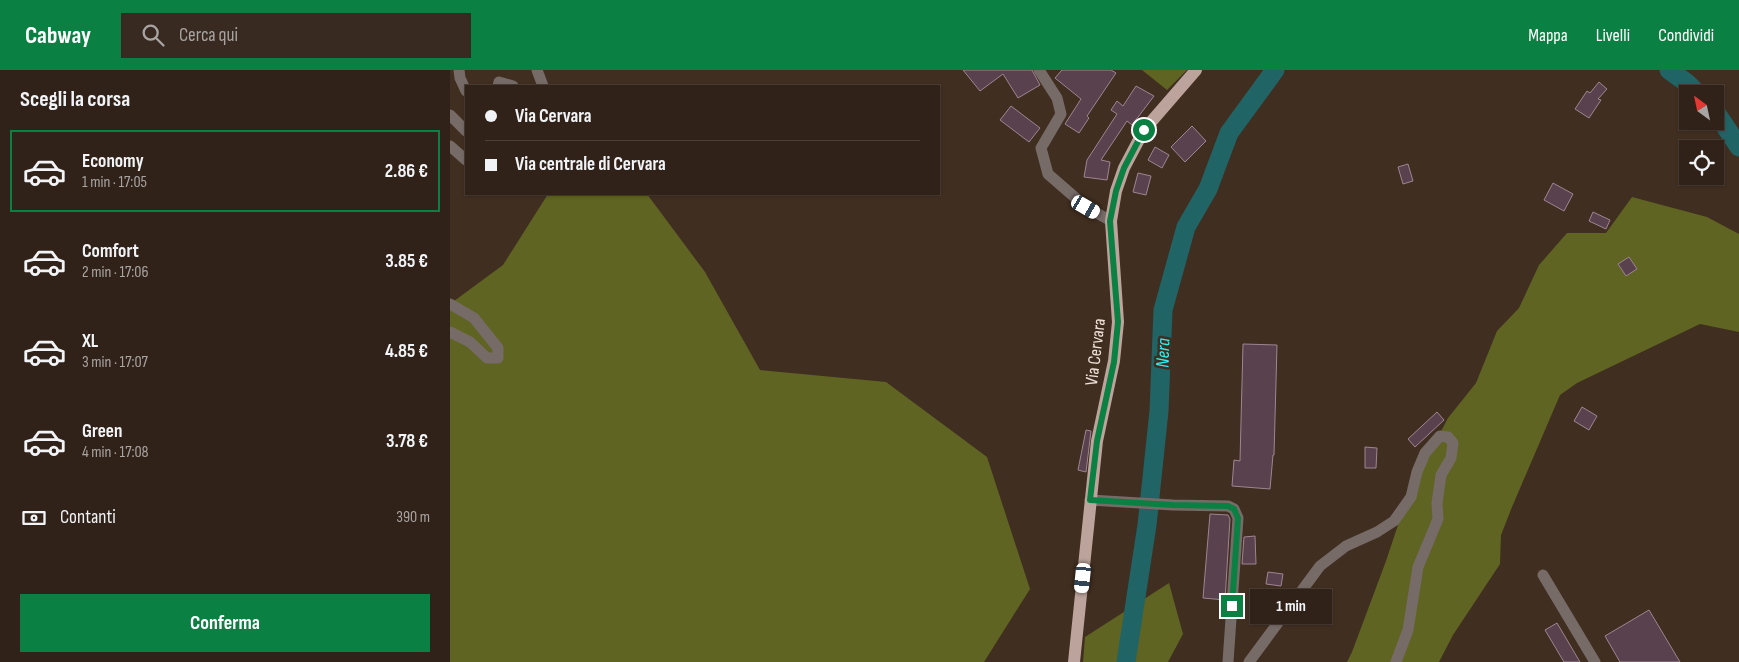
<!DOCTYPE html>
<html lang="it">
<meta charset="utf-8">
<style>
body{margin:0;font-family:"Sofia Sans Condensed",sans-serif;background:#382a21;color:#f1f3f6;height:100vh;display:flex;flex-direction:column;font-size:19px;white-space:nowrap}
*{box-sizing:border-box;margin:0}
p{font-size:16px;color:#a8a4a2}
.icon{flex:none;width:28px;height:28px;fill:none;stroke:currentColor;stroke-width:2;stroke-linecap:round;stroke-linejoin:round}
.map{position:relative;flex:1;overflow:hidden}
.drawer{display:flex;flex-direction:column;background:#302218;width:450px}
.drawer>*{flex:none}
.hud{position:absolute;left:15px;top:15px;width:475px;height:110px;border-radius:0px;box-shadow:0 1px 4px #0004,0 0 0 1px #4b3f37;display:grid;align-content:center;height:110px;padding:0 20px;background:#302218}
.needle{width:32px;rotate:327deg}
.buttons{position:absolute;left:1229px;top:15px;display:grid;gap:10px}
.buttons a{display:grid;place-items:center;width:45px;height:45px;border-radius:0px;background:#302218;box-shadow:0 1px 4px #0004,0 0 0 1px #4b3f37;font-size:25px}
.end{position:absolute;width:22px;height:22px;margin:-11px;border:6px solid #0b8043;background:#fff;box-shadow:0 0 0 2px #fff}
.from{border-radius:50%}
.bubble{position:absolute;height:35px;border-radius:0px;background:#302218;box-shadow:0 1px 4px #0004,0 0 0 1px #4b3f37;font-size:16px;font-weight:700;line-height:35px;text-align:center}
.car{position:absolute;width:15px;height:30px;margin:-15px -8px;border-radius:6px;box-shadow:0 0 4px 1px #0007;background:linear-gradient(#fff 24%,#345 0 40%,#fff 0 76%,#345 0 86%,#fff 0)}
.hud b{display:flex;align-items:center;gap:18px;height:48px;font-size:19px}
.hud b+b{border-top:1px solid #4b3f37}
.hud i{width:12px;height:12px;background:#f1f3f6}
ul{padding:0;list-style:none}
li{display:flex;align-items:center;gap:15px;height:82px;margin:0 10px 8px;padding:0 10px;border:2px solid transparent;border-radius:0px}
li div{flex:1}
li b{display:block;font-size:19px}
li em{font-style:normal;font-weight:700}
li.on{border-color:#0b8043}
li>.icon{width:45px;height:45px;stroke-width:1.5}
h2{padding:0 20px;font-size:22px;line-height:60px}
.pay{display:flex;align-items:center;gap:12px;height:55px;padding:0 20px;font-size:19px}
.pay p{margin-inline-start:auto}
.cta{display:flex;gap:10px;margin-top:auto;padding:10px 20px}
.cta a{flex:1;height:58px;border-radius:0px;background:#0b8043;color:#fff;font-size:20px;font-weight:700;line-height:58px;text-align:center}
header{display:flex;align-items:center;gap:30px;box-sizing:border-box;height:70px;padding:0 25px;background:#0b8043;color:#fff}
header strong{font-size:24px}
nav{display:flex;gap:28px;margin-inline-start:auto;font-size:18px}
.search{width:350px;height:45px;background:#382a21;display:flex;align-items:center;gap:12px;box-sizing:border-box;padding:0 18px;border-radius:0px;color:#a8a4a2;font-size:19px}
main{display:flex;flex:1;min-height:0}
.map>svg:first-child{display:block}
.forest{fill:#5f6422}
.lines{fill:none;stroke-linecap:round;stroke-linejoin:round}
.river{stroke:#216465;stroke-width:19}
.building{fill:#59424d;stroke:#9f8591}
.minor{stroke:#776b68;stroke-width:11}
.major{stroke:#bca39c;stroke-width:12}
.route{stroke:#0b8043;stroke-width:6}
.labels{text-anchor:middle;stroke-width:5;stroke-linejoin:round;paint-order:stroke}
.street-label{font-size:18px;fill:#ede0d8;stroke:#402e20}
.water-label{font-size:19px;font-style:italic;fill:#31eef1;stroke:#402e20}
</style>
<header>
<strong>Cabway</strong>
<div class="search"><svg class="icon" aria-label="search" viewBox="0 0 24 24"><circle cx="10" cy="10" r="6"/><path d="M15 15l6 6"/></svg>Cerca qui</div>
<nav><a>Mappa</a><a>Livelli</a><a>Condividi</a></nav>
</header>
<main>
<section class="drawer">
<h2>Scegli la corsa</h2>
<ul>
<li class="on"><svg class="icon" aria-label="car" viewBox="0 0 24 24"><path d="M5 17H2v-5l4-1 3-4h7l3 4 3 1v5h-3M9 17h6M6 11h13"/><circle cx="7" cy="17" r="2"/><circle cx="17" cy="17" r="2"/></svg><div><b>Economy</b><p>1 min · 17:05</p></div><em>2.86 €</em></li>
<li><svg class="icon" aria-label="car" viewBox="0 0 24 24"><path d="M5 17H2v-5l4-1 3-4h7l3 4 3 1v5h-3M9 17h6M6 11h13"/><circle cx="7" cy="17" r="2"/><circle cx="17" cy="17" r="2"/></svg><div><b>Comfort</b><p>2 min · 17:06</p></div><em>3.85 €</em></li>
<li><svg class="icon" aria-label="car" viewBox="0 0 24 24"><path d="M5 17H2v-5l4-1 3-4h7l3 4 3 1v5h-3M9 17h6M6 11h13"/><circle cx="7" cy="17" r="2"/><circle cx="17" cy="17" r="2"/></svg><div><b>XL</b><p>3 min · 17:07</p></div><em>4.85 €</em></li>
<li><svg class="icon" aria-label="car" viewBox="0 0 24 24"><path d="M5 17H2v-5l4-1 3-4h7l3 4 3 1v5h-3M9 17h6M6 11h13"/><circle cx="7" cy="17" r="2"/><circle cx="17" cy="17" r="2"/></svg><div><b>Green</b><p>4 min · 17:08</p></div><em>3.78 €</em></li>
</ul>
<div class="pay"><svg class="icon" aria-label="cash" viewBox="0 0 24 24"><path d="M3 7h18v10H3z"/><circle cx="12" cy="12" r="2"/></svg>Contanti<p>390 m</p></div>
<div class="cta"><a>Conferma</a></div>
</section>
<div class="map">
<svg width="1289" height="592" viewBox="0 0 1289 592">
<rect width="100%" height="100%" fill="#402e20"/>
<path class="forest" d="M692,0H737L717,20Z
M98,124H197L255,202L310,300L436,312L537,387L580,519L534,592H0V234L53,195Z
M1182,127L1257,147L1289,164V262L1250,254L1127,313L1110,325L1062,437L1051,465L1050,494L1003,565L989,592H897L902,582L936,491L958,425L998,348L1026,313L1047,261L1069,238L1089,195L1117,163H1156Z
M719,513L733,564L718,592H633L635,567Z"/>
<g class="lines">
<path class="river" d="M1219,0L1237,13L1248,24
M1265,41L1289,77
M676,592L697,455L709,341L713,240L736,157L758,119L779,63L825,0"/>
</g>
<path class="building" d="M513,0H582L590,15L568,28L553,4L530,21Z
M612,0H661L666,3L637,46L639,48L629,63L615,54L631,29L605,8Z
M1149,12L1157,19L1148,29L1151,30L1139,48L1125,39L1137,21L1140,23Z
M686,16L704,26L682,55L677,51L651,90L660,92L657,110L634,107L637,90L667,44L661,40L667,31L673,36Z
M561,36L590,58L579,72L550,50Z
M742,56L756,71L735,92L721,77Z
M705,77L719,85L712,98L698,90Z
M958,94L963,111L953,114L948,97Z
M688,103L701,106L696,125L683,122Z
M1103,113L1123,124L1114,141L1094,130Z
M1143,142L1160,150L1156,159L1139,151Z
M1179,187L1187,199L1176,206L1168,194Z
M793,274L827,275L824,385H823L820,419L782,416L784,390L790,391Z
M1132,337L1147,346L1139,360L1124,351Z
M987,342L994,350L965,377L958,369Z
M636,360L641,361L636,402L628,400Z
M915,377L927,378L926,398H915Z
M760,444L778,445L780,449L775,530L753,528Z
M805,466L806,494H792L794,467Z
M818,502L833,504L831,516L816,514Z
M1199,540L1230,592H1170L1155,566Z
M1107,553L1130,592H1114L1095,560Z"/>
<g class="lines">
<path class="minor" d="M9,0L10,8L16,21
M87,0L93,16
M589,0L607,28L611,44L591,78L598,104L636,137L661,151
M48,16L49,12L63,16
M0,45L16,61
M0,76L16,90
M0,234L24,248L48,278V288H37L20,272L0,262
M640,430L723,435L778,436L784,439L788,448L778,592
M1093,505L1145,592
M799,592L870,496L896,476L927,462L944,451L961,427L967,402L975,383L990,366L998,367L1003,373L1001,388L991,405L987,433L988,449L968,497L958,560L946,592"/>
<path class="major" d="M624,592L647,371L664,291L668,252L661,151L666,121L674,98L694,60L746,0"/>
</g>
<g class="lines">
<path class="route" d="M694,60L674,98L666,121L660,151L668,252L664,292L647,371L640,430L723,435L778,436L784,439L788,448L782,536"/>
</g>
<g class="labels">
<g class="street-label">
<text transform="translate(645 282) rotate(-83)" y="6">Via Cervara</text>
</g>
<g class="water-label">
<text transform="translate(712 283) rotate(-88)" y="7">Nera</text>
</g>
</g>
</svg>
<div class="buttons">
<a><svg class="needle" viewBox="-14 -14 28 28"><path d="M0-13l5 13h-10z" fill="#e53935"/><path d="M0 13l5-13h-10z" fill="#a8a4a2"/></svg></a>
<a><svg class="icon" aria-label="locate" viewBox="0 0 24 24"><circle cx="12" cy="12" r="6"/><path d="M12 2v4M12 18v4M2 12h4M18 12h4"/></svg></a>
</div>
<i class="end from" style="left:694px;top:60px"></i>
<i class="end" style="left:782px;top:536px"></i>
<div class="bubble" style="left:800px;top:519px;width:82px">1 min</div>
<i class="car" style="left:636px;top:137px;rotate:120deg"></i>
<i class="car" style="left:633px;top:508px;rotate:186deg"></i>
<div class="hud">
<b><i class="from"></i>Via Cervara</b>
<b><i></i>Via centrale di Cervara</b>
</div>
</div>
</main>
